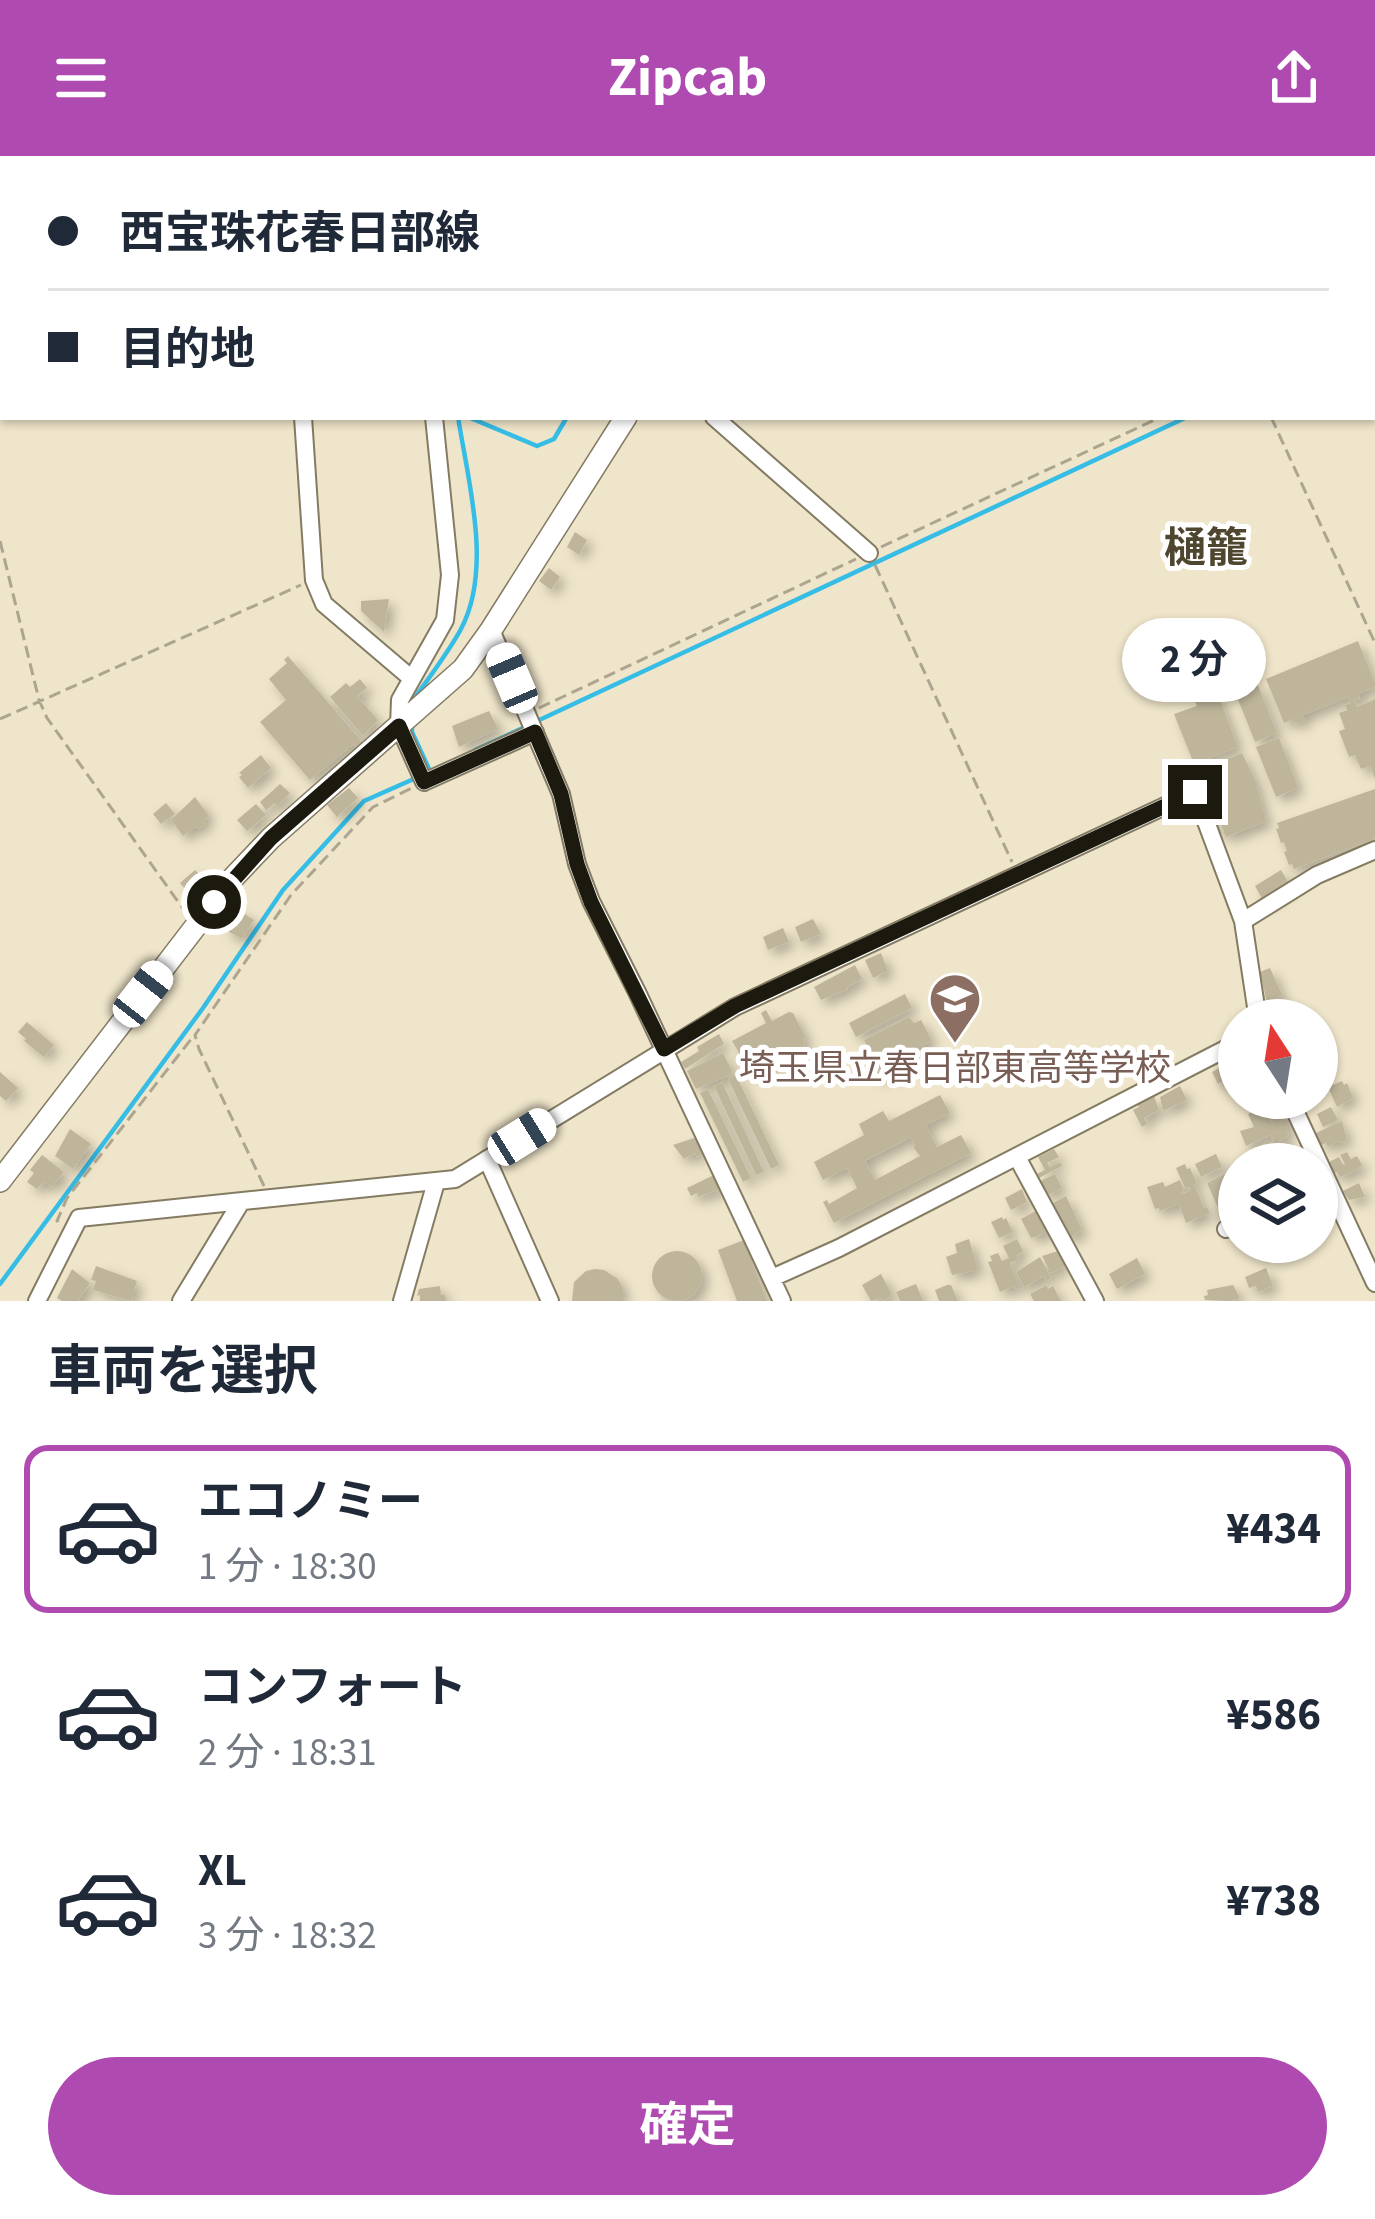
<!DOCTYPE html>
<html lang="ja">
<meta charset="utf-8">
<style>
body{margin:0;font-family:"Source Sans 3","Noto Sans JP",sans-serif;background:#f2f2f3;color:#1f2937;height:100vh;display:flex;flex-direction:column;font-size:45px;white-space:nowrap}
*{box-sizing:border-box;margin:0}
p{font-size:39px;color:#747a83}
.icon{flex:none;width:66px;height:66px;fill:none;stroke:currentColor;stroke-width:2;stroke-linecap:round;stroke-linejoin:round}
.map{position:relative;height:1145px;overflow:hidden}
.drawer{display:flex;flex-direction:column;background:#fff;flex:1}
.drawer>*{flex:none}
.banner{position:absolute;left:0px;top:0px;width:1377px;height:264px;box-shadow:0 3px 9px #0004;display:grid;align-content:center;height:264px;padding:0 48px;background:#fff}
.needle{width:78px;rotate:348deg}
.buttons{position:absolute;left:1218px;top:843px;display:grid;gap:24px}
.buttons a{display:grid;place-items:center;width:120px;height:120px;border-radius:50%;background:#fff;box-shadow:0 3px 9px #0004;font-size:60px}
.end{position:absolute;width:54px;height:54px;margin:-27px;border:15px solid #1c190f;background:#fff;box-shadow:0 0 0 6px #fff}
.from{border-radius:50%}
.bubble{position:absolute;height:84px;border-radius:42px;background:#fff;box-shadow:0 3px 9px #0004;font-size:39px;font-weight:700;line-height:84px;text-align:center}
.car{position:absolute;width:36px;height:72px;margin:-36px -18px;border-radius:15px;box-shadow:0 0 9px 3px #0007;background:linear-gradient(#fff 24%,#345 0 40%,#fff 0 76%,#345 0 86%,#fff 0)}
.banner b{display:flex;align-items:center;gap:42px;height:114px;font-size:45px}
.banner b+b{border-top:3px solid #e0e1e3}
.banner i{width:30px;height:30px;background:#1f2937}
ul{padding:0;list-style:none}
li{display:flex;align-items:center;gap:36px;height:168px;margin:0 24px 18px;padding:0 24px;border:6px solid transparent;border-radius:24px}
li div{flex:1}
li b{display:block;font-size:45px}
li em{font-style:normal;font-weight:700}
li.active{border-color:#ae4ab0}
li>.icon{width:108px;height:108px;stroke-width:1.5}
h2{padding:0 48px;font-size:54px;line-height:144px}
.button{display:flex;gap:24px;margin-top:auto;padding:24px 48px}
.button a{flex:1;height:138px;border-radius:72px;background:#ae4ab0;color:#fff;font-size:48px;font-weight:700;line-height:138px;text-align:center}
header{display:flex;justify-content:space-between;align-items:center;height:156px;padding:0 48px;background:#ae4ab0;color:#fff;font-size:54px;font-weight:700}
.map>svg:first-child{display:block}
.lines{fill:none;stroke-linecap:round;stroke-linejoin:round}
.stream{stroke:#36bde6;stroke-width:4.5}
.building{fill:#beb59b;fill-rule:evenodd;filter:url(#shadow)}
.minor-casing{stroke:#847b63;stroke-width:20}
.major-casing{stroke:#847b63;stroke-width:24}
.highway-casing{stroke:#847b63;stroke-width:27}
.path{stroke:#ada590;stroke-width:3;stroke-dasharray:12 6;stroke-linecap:butt}
.minor{stroke:#fff;stroke-width:16}
.major{stroke:#fff;stroke-width:21}
.highway{stroke:#fff;stroke-width:24}
.route{stroke:#1c190f;stroke-width:15}
.labels{text-anchor:middle;stroke-width:10;stroke-linejoin:round;paint-order:stroke}
.education-label{font-size:36px;fill:#785e54;stroke:#fff}
.quarter-label{font-size:42px;font-weight:bold;fill:#4e462f;stroke:#fff}
</style>
<header><svg class="icon" aria-label="menu" viewBox="0 0 24 24"><path d="M4 6h16M4 12h16M4 18h16"/></svg>Zipcab<svg class="icon" aria-label="share" viewBox="0 0 24 24"><path d="M12 15V3M7 8l5-5 5 5M5 13v7h14v-7"/></svg></header>
<div class="map">
<svg width="1375" height="1145" viewBox="0 0 1375 1145">
<defs>
<filter id="shadow"><feDropShadow dx="6" dy="6" stdDeviation="6" flood-color="#0004"/></filter>
</defs>
<rect width="100%" height="100%" fill="#efe5ca"/>
<g class="lines">
<path class="stream" d="M431,0L432,3
M722,3L724,0
M1277,3V0
M468,261L537,290L554,283L567,261
M414,543C430,520 448,497 461,473C493,413 468,325 458,261
M412,566V576L430,615
M535,566L1187,261
M475,594L525,571
M0,1128L203,852L283,734L364,645L416,622"/>
</g>
<path class="building" d="M575,376L587,384L579,399L567,391Z
M549,412L560,421L551,434L539,425Z
M389,443L384,476L361,455V445Z
M1358,485L1375,527V531L1358,538L1360,542L1354,544L1357,551L1375,543V623L1370,610L1361,613L1355,599L1349,601L1339,575L1345,573L1339,557L1347,554L1345,549L1351,547L1348,541L1303,559L1305,564L1295,568L1294,563L1284,567L1266,523Z
M288,500L364,588L358,593L354,588L310,624L260,566L286,544L269,523L287,507L284,504Z
M360,523L367,532L357,540L378,564L363,580L330,541L346,527L350,531Z
M1257,527L1277,577L1255,586L1235,536Z
M1212,536L1215,543L1219,541L1238,591L1194,608L1174,558L1197,550L1194,543Z
M489,555L498,573L459,591L452,570Z
M1279,582L1298,632L1276,641L1256,591Z
M1242,597L1258,630H1256L1262,646L1260,647L1267,665L1226,681L1219,664L1217,665L1222,677L1217,678L1197,615Z
M261,599L271,612L248,632L239,621L242,619L239,617Z
M280,628L290,637L277,650L275,647L266,654L260,646Z
M349,632L358,642L337,661L327,649Z
M1375,633V683L1294,713L1292,708L1289,709L1284,696L1287,695L1284,686L1281,687L1276,673L1279,672L1277,667Z
M195,641L209,660L203,665L205,668L198,673L196,670L183,680L171,664Z
M166,647L175,658L161,668L153,658Z
M256,648L266,659L247,675L237,664Z
M195,714L206,725L191,740L180,727Z
M1281,714L1290,729L1264,746L1255,730Z
M237,753L254,764L242,783L224,773Z
M813,763L821,778L801,786L795,771Z
M783,772L789,786L768,794L763,781Z
M881,797L888,815L873,822L865,804Z
M855,809L862,823L847,831L848,833L821,844L814,831Z
M1270,812L1282,839L1267,847L1260,816Z
M905,838L912,852L856,881L849,867Z
M766,854L772,865L789,856L793,857L806,882L804,883L805,890L752,919L732,885L766,867L761,857Z
M909,861L914,867L921,864L932,885L922,890L925,900L883,921L874,918L861,893L867,890L864,884Z
M27,866L54,889L44,901L24,885L26,883L18,876Z
M719,878L724,888L685,913L681,906L699,895L697,891Z
M723,897L732,915L730,919L696,933L687,915Z
M1239,901V917L1218,928L1212,916Z
M0,916L18,932L6,945L0,940Z
M736,919L779,1009L771,1013L728,923Z
M1342,925L1344,929L1347,927L1353,942L1337,951L1328,931Z
M722,926L764,1016L756,1019L714,930Z
M1180,930L1187,944L1163,955L1160,941Z
M708,933L751,1022L743,1026L700,937Z
M940,939L950,957L926,969L937,991L961,979L971,997L834,1067L823,1046L827,1044L829,1048L857,1032L847,1012L823,1024L814,1006L864,979L859,968L883,955L889,965ZM911,981L915,990L913,991L920,1000L875,1024L865,1005Z
M1154,940L1159,954L1144,962L1147,968L1142,971L1133,954L1139,951L1137,948Z
M1261,942H1284L1290,956L1285,958L1290,970L1286,972L1289,979L1275,988L1271,979L1246,990L1240,975L1254,971L1248,958L1262,952L1274,969Z
M1331,951L1338,964L1323,971L1317,958Z
M1342,965L1347,984L1340,987L1339,984L1328,991L1326,987L1321,989L1316,977Z
M70,973L91,988L73,1013L55,1000Z
M697,981L703,998L697,1001L695,997L684,1003L673,989Z
M1054,993L1059,1001L1047,1007L1050,1011L1060,1006L1062,1010L1039,1022L1037,1018L1045,1014L1038,1001Z
M1347,996L1351,1003L1357,1000L1362,1009L1357,1014L1340,1021L1337,1016L1332,1018L1329,1006L1339,1001L1343,1009L1345,1008L1340,999Z
M1216,998L1222,1011L1201,1021L1195,1008Z
M42,999L64,1016L52,1031L44,1025L37,1033L27,1026L34,1017L30,1014Z
M1185,1008L1187,1013L1190,1012L1197,1027L1194,1028L1204,1052L1207,1051L1210,1057L1186,1067L1179,1048L1160,1055L1159,1052L1155,1053L1147,1031L1163,1026L1165,1031L1180,1024L1184,1034L1180,1039L1191,1034L1189,1031L1185,1032L1176,1012Z
M716,1018L722,1032L698,1041L697,1037L691,1040L687,1032Z
M1055,1018L1062,1032L1046,1040L1038,1026Z
M1225,1018L1228,1025L1223,1028L1226,1034L1232,1031L1237,1042L1231,1045L1233,1049L1219,1054L1207,1027Z
M1359,1027L1365,1041L1349,1044L1343,1035Z
M1022,1033L1027,1046L1011,1054L1005,1042Z
M1066,1040L1082,1074L1070,1082H1067L1061,1070L1064,1068L1063,1066L1059,1068L1051,1048Z
M1039,1053L1051,1075L1031,1082L1021,1063Z
M1002,1061L1003,1064L1006,1062L1013,1076L999,1082L991,1066Z
M969,1083L978,1114L952,1119L946,1101L957,1097L955,1088Z
M1017,1083L1023,1095L1017,1099L1018,1104L1010,1107L1020,1132L1016,1133L1015,1130L1000,1136L988,1106L992,1105L990,1100L998,1097L1002,1105L1009,1102L1003,1090Z
M744,1084L767,1145H737L718,1094Z
M1058,1095L1065,1110L1051,1117L1042,1100Z
M652 1120a25 25 0 1 1 50 0a25 25 0 1 1-50 0Z
M1040,1101L1051,1122L1047,1125L1044,1120L1024,1131L1016,1116Z
M1137,1102L1145,1118L1117,1133L1109,1118Z
M96,1110L137,1125L131,1145L93,1134L96,1125L91,1124Z
M1266,1112L1273,1130L1258,1136L1256,1130L1249,1132L1245,1121Z
M72,1113L90,1127L78,1145H62L57,1142Z
M595,1113L604,1114L618,1123L622,1131V1145H572L574,1126L586,1115Z
M881,1118L891,1137L890,1141L883,1145L881,1142L871,1145L862,1129Z
M916,1128L923,1145H900L896,1136Z
M947,1129H951L958,1145H939L935,1134Z
M1047,1129L1048,1133L1053,1130L1061,1145H1034L1030,1138Z
M1233,1129L1240,1142L1231,1145L1205,1144L1204,1140L1208,1139L1207,1134Z
M440,1130L441,1139H445L446,1145H420V1139L417,1140L419,1133Z"/>
<g class="lines">
<g class="minor-casing">
<path id="minor" d="M410,0V3
M1102,3L1103,0
M303,261L314,424L324,448L411,522
M434,261L450,419L445,464L400,544L399,570L424,626L535,576
M714,261L869,397
M491,474L561,638L577,708L591,745L637,836L782,1145
M1243,765L1317,719L1375,694
M1289,942L1375,1127
M1017,1001L1095,1145
M487,1003L550,1145
M1226,1073L1239,1067
M772,1122L839,1092L1239,886
M37,1145L79,1062L455,1023L735,851L1195,636L1243,765L1258,864
M181,1145L241,1046
M402,1145L436,1026"/>
</g>
<g class="major-casing">
<path id="major" d="M786,3L788,0
M0,1025L232,723L271,682L463,513L491,474L626,261"/>
</g>
<g class="highway-casing">
<path id="highway" d="M1374,109H1375
M1374,132H1375
M0,146L3,145
M0,170L3,169"/>
</g>
<path class="path" d="M1374,161H1375
M0,203L3,202
M1271,261L1375,487
M0,385L39,544L47,562L184,754
M881,391L1161,261
M875,409L1012,706
M539,552L856,403
M0,563L301,429
M264,1030L199,893L195,879L291,739L373,651L412,632
M59,1064L57,1065L67,1042L192,882"/>
<use href="#minor" class="minor"/>
<use href="#major" class="major"/>
<use href="#highway" class="highway"/>
</g>
<g class="lines">
<path class="route" d="M214,746L271,682L399,570L424,626L535,576L561,638L577,708L591,746L664,893L735,850L1195,636"/>
</g>
<defs>
<g id="school-pin" transform="scale(2.7)"><path d="M0 17L-7.5 6A9.5 9.5 0 1 1 7.5 6Z" fill="#8d6e63" stroke="#fff"/><path d="M0-5L7-2L0 1L-7-2ZM-4 1L0 2.5L4 1V4Q0 6-4 4Z" fill="#fff"/></g>
</defs>
<g fill-rule="evenodd">
<use href="#school-pin" x="955" y="843"/>
</g>
<g class="labels">
<g class="education-label">
<text x="955" y="924">埼玉県立春日部東高等学校</text>
</g>
<g class="quarter-label">
<text x="1206" y="406">樋籠</text>
</g>
</g>
</svg>
<div class="buttons">
<a><svg class="needle" viewBox="-14 -14 28 28"><path d="M0-13l5 13h-10z" fill="#e53935"/><path d="M0 13l5-13h-10z" fill="#747a83"/></svg></a>
<a><svg class="icon" aria-label="layers" viewBox="0 0 24 24"><path d="M12 4l9 5-9 5-9-5zM3 14l9 5 9-5"/></svg></a>
</div>
<i class="end from" style="left:214px;top:746px"></i>
<i class="end" style="left:1195px;top:636px"></i>
<div class="bubble" style="left:1122px;top:462px;width:144px">2 分</div>
<i class="car" style="left:512px;top:522px;rotate:337deg"></i>
<i class="car" style="left:143px;top:838px;rotate:38deg"></i>
<i class="car" style="left:522px;top:981px;rotate:58deg"></i>
<div class="banner">
<b><i class="from"></i>西宝珠花春日部線</b>
<b><i></i>目的地</b>
</div>
</div>
<section class="drawer">
<h2>車両を選択</h2>
<ul>
<li class="active"><svg class="icon" aria-label="car" viewBox="0 0 24 24"><path d="M5 17H2v-5l4-1 3-4h7l3 4 3 1v5h-3M9 17h6M6 11h13"/><circle cx="7" cy="17" r="2"/><circle cx="17" cy="17" r="2"/></svg><div><b>エコノミー</b><p>1 分 · 18:30</p></div><em>¥434</em></li>
<li><svg class="icon" aria-label="car" viewBox="0 0 24 24"><path d="M5 17H2v-5l4-1 3-4h7l3 4 3 1v5h-3M9 17h6M6 11h13"/><circle cx="7" cy="17" r="2"/><circle cx="17" cy="17" r="2"/></svg><div><b>コンフォート</b><p>2 分 · 18:31</p></div><em>¥586</em></li>
<li><svg class="icon" aria-label="car" viewBox="0 0 24 24"><path d="M5 17H2v-5l4-1 3-4h7l3 4 3 1v5h-3M9 17h6M6 11h13"/><circle cx="7" cy="17" r="2"/><circle cx="17" cy="17" r="2"/></svg><div><b>XL</b><p>3 分 · 18:32</p></div><em>¥738</em></li>
</ul>
<div class="button"><a>確定</a></div>
</section>
